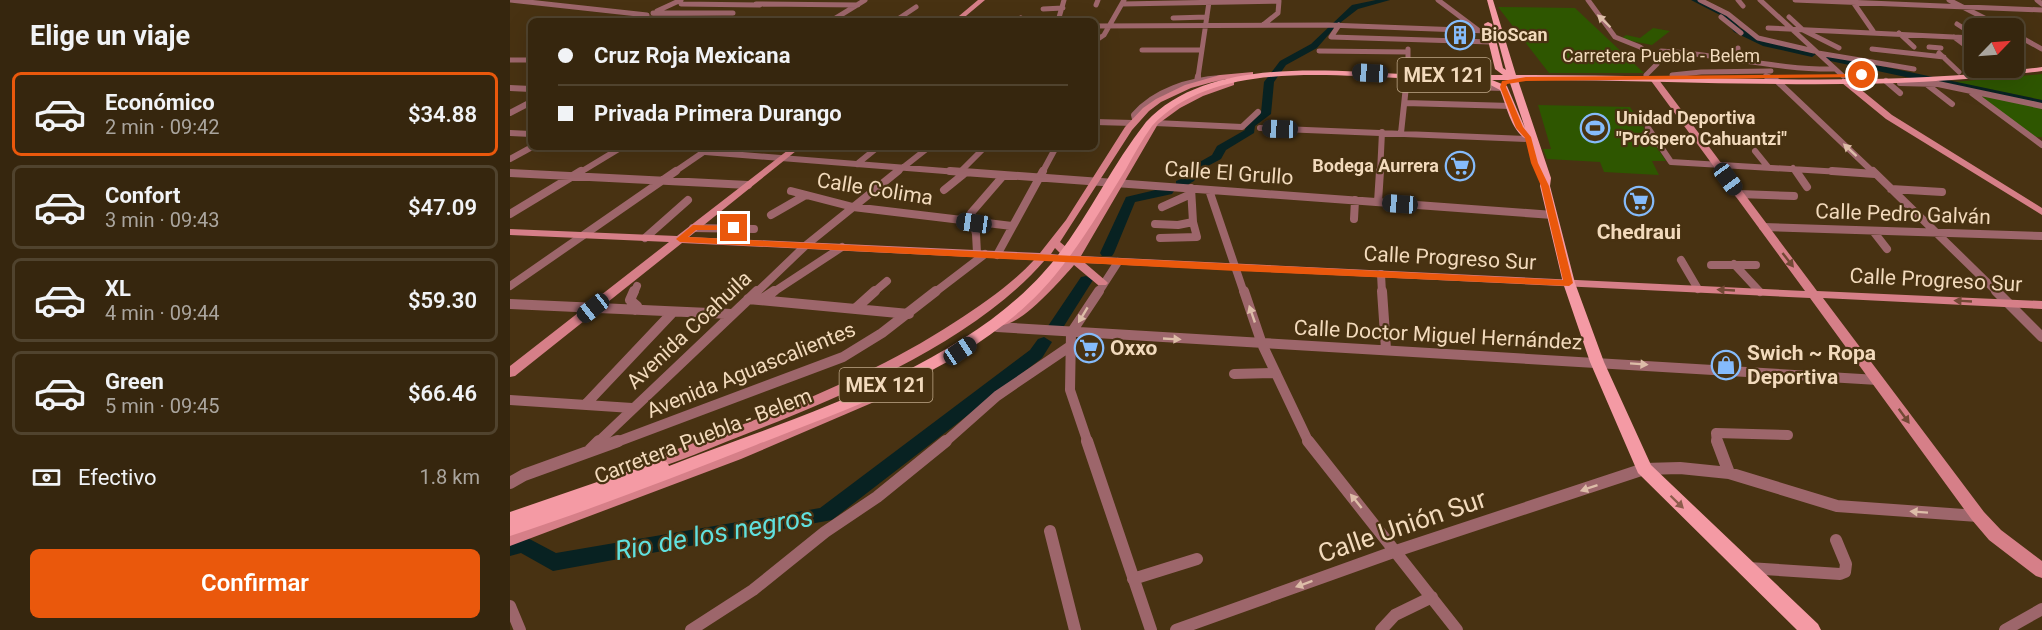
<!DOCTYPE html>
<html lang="es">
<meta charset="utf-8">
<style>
body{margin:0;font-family:Roboto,sans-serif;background:#41321c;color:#f1f3f6;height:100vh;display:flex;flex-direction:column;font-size:22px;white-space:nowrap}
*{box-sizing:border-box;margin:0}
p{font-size:20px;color:#aaa59e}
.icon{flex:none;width:33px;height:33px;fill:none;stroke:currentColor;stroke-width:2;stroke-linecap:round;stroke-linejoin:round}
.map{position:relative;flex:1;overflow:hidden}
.panel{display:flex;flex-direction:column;background:#36260e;width:510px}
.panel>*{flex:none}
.top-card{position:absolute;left:18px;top:18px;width:570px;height:132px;border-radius:9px;box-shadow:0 6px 24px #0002,0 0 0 2px #50432e;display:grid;align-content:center;height:132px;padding:0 30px;background:#36260e}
.needle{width:39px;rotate:65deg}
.buttons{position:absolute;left:1454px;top:18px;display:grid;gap:12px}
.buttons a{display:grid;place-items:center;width:60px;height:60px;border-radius:9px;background:#36260e;box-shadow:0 6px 24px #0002,0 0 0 2px #50432e;font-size:30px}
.end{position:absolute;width:27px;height:27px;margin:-14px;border:8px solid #ea580c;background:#fff;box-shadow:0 0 0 3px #fff}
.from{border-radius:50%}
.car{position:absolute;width:18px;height:36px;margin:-18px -9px;border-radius:8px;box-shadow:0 0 4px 2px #0007;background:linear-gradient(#222 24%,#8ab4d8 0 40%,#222 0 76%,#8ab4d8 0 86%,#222 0)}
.top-card b{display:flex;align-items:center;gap:21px;height:57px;font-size:22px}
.top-card b+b{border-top:2px solid #50432e}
.top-card i{width:15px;height:15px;background:#f1f3f6}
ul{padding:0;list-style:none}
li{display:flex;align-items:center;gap:18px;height:84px;margin:0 12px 9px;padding:0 18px;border:3px solid #50432e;border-radius:9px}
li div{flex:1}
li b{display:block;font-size:22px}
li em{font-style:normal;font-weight:600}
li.on{border-color:#ea580c}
li>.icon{width:54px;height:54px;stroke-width:1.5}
h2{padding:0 30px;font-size:27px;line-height:72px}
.pay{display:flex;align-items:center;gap:15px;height:66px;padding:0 30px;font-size:22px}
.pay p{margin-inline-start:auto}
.cta{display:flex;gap:12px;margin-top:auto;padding:12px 30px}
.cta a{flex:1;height:69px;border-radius:9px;background:#ea580c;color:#fff;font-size:24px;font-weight:600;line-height:69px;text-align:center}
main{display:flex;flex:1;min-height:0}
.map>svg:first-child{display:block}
.green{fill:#2e5600}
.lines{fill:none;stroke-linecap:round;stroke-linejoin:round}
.river{fill:#082222;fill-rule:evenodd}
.street-far4{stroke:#9d666b;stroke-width:5}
.street-far3{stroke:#9d666b;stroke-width:6}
.street-far2{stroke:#9d666b;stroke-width:8}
.street-far1{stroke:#9d666b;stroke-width:10}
.street{stroke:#9d666b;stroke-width:12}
.secondary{fill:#d67f88;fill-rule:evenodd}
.primary{fill:#f49aa4;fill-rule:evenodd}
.oneway{fill:#ddbda8}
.oneway2{fill:#734935}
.oneway3{fill:#8d5c4c}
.route{fill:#ea580c}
.labels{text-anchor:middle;stroke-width:4.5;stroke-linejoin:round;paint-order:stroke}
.far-poi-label{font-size:18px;font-weight:bold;fill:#f2dabc;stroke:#483212;text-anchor:start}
.far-street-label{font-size:18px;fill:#f2dabc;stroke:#483212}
.shield{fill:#483212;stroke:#bfa889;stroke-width:1.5}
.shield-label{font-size:20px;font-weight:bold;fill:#f2dabc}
.street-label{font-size:21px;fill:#f2dabc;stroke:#483212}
.poi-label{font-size:21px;font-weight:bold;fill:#f2dabc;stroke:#483212;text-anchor:start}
.near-street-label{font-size:26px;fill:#f2dabc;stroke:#483212}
.near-water-label{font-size:27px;font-style:italic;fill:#60e0de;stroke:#483212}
</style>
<main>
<section class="panel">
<h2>Elige un viaje</h2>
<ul>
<li class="on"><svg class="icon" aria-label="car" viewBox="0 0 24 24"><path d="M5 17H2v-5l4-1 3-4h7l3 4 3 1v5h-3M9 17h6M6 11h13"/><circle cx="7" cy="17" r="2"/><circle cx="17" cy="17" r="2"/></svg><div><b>Económico</b><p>2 min · 09:42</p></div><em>$34.88</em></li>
<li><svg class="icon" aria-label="car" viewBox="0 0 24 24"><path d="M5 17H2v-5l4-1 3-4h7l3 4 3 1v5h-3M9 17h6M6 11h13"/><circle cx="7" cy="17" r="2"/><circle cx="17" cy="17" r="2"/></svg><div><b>Confort</b><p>3 min · 09:43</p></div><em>$47.09</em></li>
<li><svg class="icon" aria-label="car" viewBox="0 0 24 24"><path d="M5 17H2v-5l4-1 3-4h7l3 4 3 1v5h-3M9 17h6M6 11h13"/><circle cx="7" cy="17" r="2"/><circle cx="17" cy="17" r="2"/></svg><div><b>XL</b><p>4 min · 09:44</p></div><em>$59.30</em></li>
<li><svg class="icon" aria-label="car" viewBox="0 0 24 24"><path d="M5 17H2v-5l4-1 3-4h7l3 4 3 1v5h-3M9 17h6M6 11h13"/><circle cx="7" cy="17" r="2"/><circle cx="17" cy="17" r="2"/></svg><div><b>Green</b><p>5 min · 09:45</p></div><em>$66.46</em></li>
</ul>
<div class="pay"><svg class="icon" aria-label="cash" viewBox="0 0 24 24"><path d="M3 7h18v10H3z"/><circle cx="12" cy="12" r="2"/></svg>Efectivo<p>1.8 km</p></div>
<div class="cta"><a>Confirmar</a></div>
</section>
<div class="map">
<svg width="1532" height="630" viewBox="0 0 1532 630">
<rect width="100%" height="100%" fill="#483212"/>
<path class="green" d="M988,7L1065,8L1134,73H1039Z
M1143,28L1160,31L1142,45L1111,39L1116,35L1130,38Z
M1532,74V100L1444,82Z
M1466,93L1532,107V137H1524Z
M1028,105L1120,107L1156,161H1142L1149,175L1094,172L1090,162L1037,159L1033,149H1041Z"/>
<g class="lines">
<path class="river" d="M866,0H880L848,9L826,26L807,48L776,65L764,82L761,114L745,126L744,133L716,150L711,159L694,168L684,181L674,187H666V181L676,177L686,164L702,155L707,146L735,130L736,123L751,113L754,82L770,61L801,44L842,5Z
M1181,0H1191L1216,11L1230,28L1259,42L1306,54L1302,57L1253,46L1224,32L1210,15Z
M1314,54L1532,100V106L1311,59V55Z
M658,187L664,191L662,194L625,202L604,253L602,256H592L590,253L616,197Z
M576,276L583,280L554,326L546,331L541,329L538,326L571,277Z
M534,337L542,342L532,358L322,520L43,571L11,553L0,556V539L12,535L46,553L310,508L520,350L528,339Z"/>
<path class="street-far4" d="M0,0L137,15
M928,0L968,30
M1078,0L1105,37L1130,47L1148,61
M1190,0L1218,14L1248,38L1304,51
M1228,0L1233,6
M1250,0L1333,76
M1285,0L1532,10
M1439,0L1494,28
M1527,0L1532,4
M1343,2L1363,31
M171,4L250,5
M246,4L348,5
M612,4L769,1L768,13L753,25
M586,5L588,0
M533,9L553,8
M147,11L171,0
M143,13H223
M1211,17L1231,33
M1279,17L1293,30L1329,48
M132,18L325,19
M663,18L697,17
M321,21L355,0
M385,21L406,7
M509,21L511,18
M548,21L554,0
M1447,24L1461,33
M829,25L821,37L981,42
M585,26L818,25L978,31
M1258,28L1464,38
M1389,33L1404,47
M1503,33L1532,49
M1444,37L1464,52
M585,41L594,35L614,0
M1419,47L1431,48
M1228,48V60
M898,49V71
M1362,49L1434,57
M632,50H691
M809,51L898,52
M1308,53L1404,69
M1429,53L1449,72
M0,60H21
M1136,75L1147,64L1151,51C1210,54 1266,70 1325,69
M1162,75L1191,72L1261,71
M1256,76L1259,77
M688,77L699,2"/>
<path class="street-far3" d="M1256,76L1267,81L1364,173
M687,81L688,76
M1376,81L1390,93
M1390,83L1428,84L1532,106
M1415,83L1442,104
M922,86L994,88
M0,88L21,89
M1462,93L1532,145
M895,103L1001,106
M0,113L21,102
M625,119L624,115C644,91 680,80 711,78
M585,122L623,123
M645,123L732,127L748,112
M750,128L1018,139
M1138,128L1161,162L1348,173
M0,133L21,134
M891,133L897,77
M1245,151L1258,167
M195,152L460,173
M0,159L22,147
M347,164L368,147
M1283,168L1287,173
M69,173L112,147
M163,173L198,149
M386,173L419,147
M449,173L475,147
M532,173L546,147
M870,173L872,132"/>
<path class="street-far2" d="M440,171L1043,215
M1286,171L1297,187
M1322,171L1365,174
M1363,171L1488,293
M0,173L238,185
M1381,189L1432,192
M434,190L455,173
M699,190L734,293
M281,191L343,207L502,226
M1229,194L1284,196
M868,202L870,171
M652,207L681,194
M0,214L71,171
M261,215L294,196
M844,219L845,200
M645,224L668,225L683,222
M1253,227L1532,236
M183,228L244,229
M1363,231L1377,249
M135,238L178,200
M650,238L687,237L683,222L681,188
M467,253L466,234L461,213L493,176
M487,255L533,171
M1171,260L1188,289
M1224,264L1250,292
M1201,265H1246
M871,274L872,293
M0,286L166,171
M124,293L127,286
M246,293L295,246L388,171
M262,293L332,247
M363,293L377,281
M424,293L475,254
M588,293L608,262"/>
<path class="street-far1" d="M124,291L120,300L127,306L125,310
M734,291L752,344L799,443
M872,291L876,349
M1486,291L1532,337
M238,299L399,314
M251,300L264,291
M0,304L221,314
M345,309L365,291
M487,327L1368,380
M724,374L766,373
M0,400L122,408
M75,405L163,312
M87,443L247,291
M104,443L333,357L372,333L426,291
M434,443L487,396L559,347
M578,443L560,390L561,333L589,291
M1207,443L1206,433L1278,435"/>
<path class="street" d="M577,441L641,630
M798,441L947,630
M1207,441L1219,473
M80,450L89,441
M0,483L14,475L108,441
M540,531L565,630
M1238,568L1330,574L1335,572L1336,564L1326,540
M623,579L687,559
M0,606L10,630
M181,630L243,590L315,532L367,497L436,441
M666,630L886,551L1134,469L1170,468L1219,473L1327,506L1468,516
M871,630L885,615L922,597
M1495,630L1532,609"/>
<path class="secondary" d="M468,0H475L450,21H443Z
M743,72V76L710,80L681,88L651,102L639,111L622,130L550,242L562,252L642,121L664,104L687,92L721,81H724V85L693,96L670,108L648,124L571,256L1295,291L1139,78L1146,76L1307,291L1532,301V309L1313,298L1474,512L1491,530L1532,561V578L1526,576L1479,540L1462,520L1300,298L575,263L596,281L598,283L596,285H588L564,265C551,280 509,328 490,325L488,322L490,319L512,304L556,261L535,260C463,343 331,397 231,436C200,448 169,462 137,471L132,470L130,466L132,462C239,422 349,385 445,322C473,304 502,284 524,260L172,243L5,376L0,377V366L159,242L0,235V229L167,236L282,147H291L179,237L530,253L556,220L615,127L633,108L646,99L675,85L710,75ZM545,248L552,255L541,254Z
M1332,79H1338L1382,115L1532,208V215L1376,119L1332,83Z
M359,394L364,396L366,399L364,402L231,459L0,546V532L220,452Z"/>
<path class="primary" d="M977,0H983L1006,75C1182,74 1357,90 1532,67V71C1358,95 1183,79 1008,80L1041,178L1040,186L1065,283L1094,362L1141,465L1308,624L1311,630H1287L1128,473L1080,362L1053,283L1030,186L1031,178L1019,140C1002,135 996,104 990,90L971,80C943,80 916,80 888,78C811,75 700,63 642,126C632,140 624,154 616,169C590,211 565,255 531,291C458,368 342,407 246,445C164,477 83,509 0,536V512L151,460L157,462L159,466C280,419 445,371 533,273C574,228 598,170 636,122C696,58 812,70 892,74C926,75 959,75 993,75L985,69L974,24L978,22L982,24L993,68L996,70ZM982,80H999L1015,128L997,86Z"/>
</g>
<defs><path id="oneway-solid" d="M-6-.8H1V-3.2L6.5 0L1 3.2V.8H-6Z" transform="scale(1.5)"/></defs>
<g class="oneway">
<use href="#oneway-solid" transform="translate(1094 21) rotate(-136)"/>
<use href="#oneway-solid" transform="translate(1340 150) rotate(-137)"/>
<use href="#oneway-solid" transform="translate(742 314) rotate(-109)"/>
<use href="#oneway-solid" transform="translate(573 315) rotate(121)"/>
<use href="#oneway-solid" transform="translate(662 339) rotate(3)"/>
<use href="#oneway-solid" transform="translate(1129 364) rotate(4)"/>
<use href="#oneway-solid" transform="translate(1079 488) rotate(161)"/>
<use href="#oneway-solid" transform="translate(846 501) rotate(-129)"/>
<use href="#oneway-solid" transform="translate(1409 512) rotate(-176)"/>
<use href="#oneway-solid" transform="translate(794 584) rotate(160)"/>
</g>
<g class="oneway2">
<use href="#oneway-solid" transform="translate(1278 260) rotate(52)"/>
<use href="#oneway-solid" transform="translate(1216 290) rotate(-177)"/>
<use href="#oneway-solid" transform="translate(1453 301) rotate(-177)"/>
<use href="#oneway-solid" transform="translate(1394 416) rotate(54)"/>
</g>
<use class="oneway3" href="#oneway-solid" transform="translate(1167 502) rotate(44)"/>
<path class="route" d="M1352,74L1354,77L1016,81L997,84L996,87L1013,127L1021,137L1028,163L1039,186L1063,283L1059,286L726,271L170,242L166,239L183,225L224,226L228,228L226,230H186L178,237L1053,280L1031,186L1021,163L1015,138L1006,128L990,87L992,81L1016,77Z"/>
<defs>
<g id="building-ring" transform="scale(1.5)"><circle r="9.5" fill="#483212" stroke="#85bbfb" stroke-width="1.5"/><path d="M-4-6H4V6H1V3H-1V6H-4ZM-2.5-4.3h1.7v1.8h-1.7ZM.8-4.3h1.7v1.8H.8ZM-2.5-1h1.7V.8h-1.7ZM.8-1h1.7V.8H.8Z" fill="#85bbfb"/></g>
<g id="stadium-ring" transform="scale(1.5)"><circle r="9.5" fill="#483212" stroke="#85bbfb" stroke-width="1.5"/><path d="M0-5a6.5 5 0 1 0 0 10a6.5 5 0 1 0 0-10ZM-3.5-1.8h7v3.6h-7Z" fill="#85bbfb"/></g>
<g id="supermarket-ring" transform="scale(1.5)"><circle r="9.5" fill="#483212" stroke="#85bbfb" stroke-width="1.5"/><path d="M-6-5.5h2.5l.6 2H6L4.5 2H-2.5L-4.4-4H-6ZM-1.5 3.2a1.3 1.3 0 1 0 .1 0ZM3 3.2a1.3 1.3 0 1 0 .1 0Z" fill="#85bbfb"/></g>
<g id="shop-ring" transform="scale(1.5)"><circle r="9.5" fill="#483212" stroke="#85bbfb" stroke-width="1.5"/><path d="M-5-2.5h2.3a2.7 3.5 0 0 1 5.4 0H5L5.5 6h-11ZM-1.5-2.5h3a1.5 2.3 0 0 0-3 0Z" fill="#85bbfb"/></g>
</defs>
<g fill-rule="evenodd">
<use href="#building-ring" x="950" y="35"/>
<use href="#stadium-ring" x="1085" y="128"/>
<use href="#supermarket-ring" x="950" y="166"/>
<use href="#supermarket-ring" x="1129" y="201"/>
<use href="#supermarket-ring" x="579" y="348"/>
<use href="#shop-ring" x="1216" y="365"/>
</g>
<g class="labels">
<g class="far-poi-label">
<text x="971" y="41">BioScan</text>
<text x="1106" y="124">Unidad Deportiva<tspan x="1106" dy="21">"Próspero Cahuantzi"</tspan></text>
<text x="929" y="172" text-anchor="end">Bodega Aurrera</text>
</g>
<g class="far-street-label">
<text x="1151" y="62">Carretera Puebla - Belem</text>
</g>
<g class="shield">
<rect x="887.5" y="58" width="93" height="34" rx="4.5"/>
<rect x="329.5" y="368" width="93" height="34" rx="4.5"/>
</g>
<g class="shield-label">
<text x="934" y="82">MEX 121</text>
<text x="376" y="392">MEX 121</text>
</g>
<g class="street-label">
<text transform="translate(719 173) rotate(4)" y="7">Calle El Grullo</text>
<text transform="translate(365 189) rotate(9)" y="7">Calle Colima</text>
<text transform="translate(1393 214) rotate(2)" y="7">Calle Pedro Galván</text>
<text transform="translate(940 258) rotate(3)" y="7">Calle Progreso Sur</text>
<text transform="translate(1426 280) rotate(3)" y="7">Calle Progreso Sur</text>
<text transform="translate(179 330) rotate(-43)" y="7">Avenida Coahuila</text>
<text transform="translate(928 335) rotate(3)" y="7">Calle Doctor Miguel Hernández</text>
<text transform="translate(241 370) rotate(-22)" y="7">Avenida Aguascalientes</text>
<text transform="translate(193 436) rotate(-21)" y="7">Carretera Puebla - Belem</text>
</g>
<g class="poi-label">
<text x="1129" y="239" text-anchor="middle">Chedraui</text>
<text x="600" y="355">Oxxo</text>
<text x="1237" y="360">Swich ~ Ropa<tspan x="1237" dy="24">Deportiva</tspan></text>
</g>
<g class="near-street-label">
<text transform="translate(892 526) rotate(-19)" y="9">Calle Unión Sur</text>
</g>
<g class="near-water-label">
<text transform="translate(204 534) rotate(-10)" y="9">Rio de los negros</text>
</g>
</g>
</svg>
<div class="buttons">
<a><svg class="needle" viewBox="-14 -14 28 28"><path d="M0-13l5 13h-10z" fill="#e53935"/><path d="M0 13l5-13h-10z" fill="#aaa59e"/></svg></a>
</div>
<i class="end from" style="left:1352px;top:75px"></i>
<i class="end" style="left:224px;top:228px"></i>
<i class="car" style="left:860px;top:73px;rotate:273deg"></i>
<i class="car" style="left:770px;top:129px;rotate:272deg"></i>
<i class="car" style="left:1218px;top:179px;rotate:144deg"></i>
<i class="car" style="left:890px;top:204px;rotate:274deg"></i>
<i class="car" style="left:464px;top:223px;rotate:278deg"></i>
<i class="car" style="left:83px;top:308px;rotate:232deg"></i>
<i class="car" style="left:450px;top:351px;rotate:56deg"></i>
<div class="top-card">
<b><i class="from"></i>Cruz Roja Mexicana</b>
<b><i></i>Privada Primera Durango</b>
</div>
</div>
</main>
